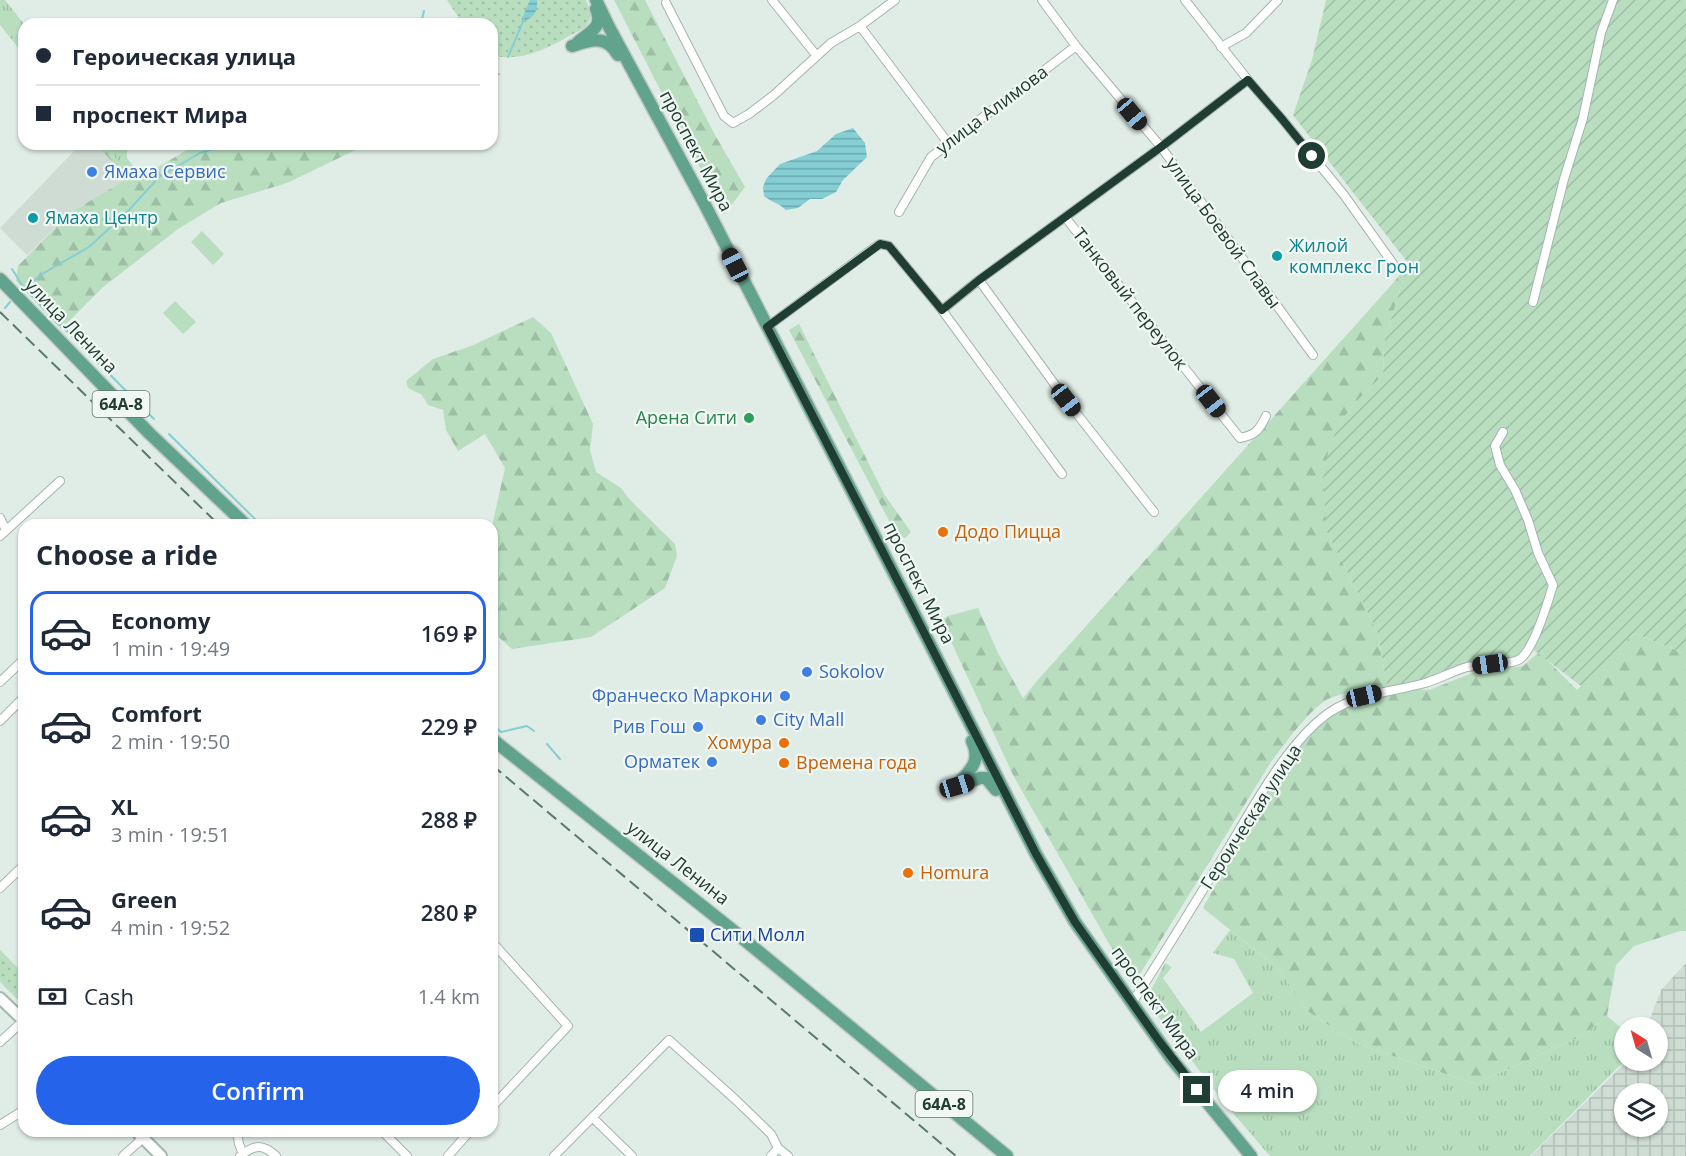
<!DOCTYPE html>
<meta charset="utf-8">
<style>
body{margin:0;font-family:"Open Sans",sans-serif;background:#f6f6f7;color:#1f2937;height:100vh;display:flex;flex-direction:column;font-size:22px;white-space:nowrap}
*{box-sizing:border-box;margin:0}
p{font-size:20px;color:#747a83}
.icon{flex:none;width:33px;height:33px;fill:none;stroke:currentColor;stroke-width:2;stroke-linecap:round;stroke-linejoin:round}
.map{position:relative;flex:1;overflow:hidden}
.drawer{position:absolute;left:18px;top:519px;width:480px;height:618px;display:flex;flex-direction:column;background:#fff;border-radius:18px;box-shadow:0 2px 4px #0004}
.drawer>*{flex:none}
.guide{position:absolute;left:18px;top:18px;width:480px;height:132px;border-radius:18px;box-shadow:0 2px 4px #0004;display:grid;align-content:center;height:132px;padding:0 18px;background:#fff}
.needle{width:39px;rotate:323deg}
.tools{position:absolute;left:1614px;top:1017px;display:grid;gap:12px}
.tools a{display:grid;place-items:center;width:54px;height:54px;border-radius:50%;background:#fff;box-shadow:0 2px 4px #0004;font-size:30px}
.end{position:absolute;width:27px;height:27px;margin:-14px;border:8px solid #203d33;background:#fff;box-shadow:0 0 0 3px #fff}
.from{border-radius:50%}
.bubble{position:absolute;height:42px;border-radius:21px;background:#fff;box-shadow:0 2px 4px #0004;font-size:20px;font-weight:600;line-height:42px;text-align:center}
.car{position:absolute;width:18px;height:36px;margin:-18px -9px;border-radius:8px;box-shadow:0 0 4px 2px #0007;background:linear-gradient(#222 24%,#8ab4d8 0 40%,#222 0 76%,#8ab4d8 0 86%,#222 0)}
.guide b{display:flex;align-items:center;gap:21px;height:57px;font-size:22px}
.guide b+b{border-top:2px solid #e0e1e3}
.guide i{width:15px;height:15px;background:#1f2937}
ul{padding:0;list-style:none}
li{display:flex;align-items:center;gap:18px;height:84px;margin:0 12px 9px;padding:0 6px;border:3px solid transparent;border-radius:18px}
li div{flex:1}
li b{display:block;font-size:22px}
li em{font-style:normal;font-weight:600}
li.current{border-color:#2563eb}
li>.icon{width:54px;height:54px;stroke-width:1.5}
h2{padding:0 18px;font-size:27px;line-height:72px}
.pay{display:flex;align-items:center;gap:15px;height:66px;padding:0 18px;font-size:22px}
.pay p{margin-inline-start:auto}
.cta{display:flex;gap:12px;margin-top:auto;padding:12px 18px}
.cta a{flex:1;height:69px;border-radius:36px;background:#2563eb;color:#fff;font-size:24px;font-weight:600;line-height:69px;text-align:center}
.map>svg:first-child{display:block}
.built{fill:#cedcd4}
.industrial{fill:url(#industrial-grid);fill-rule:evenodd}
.grass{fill:url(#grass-tufts)}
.forest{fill:url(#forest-firs)}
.park{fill:url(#park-dots)}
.garden{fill:url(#garden-furrows)}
.pitch{fill:#b8debf}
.water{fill:url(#water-rules)}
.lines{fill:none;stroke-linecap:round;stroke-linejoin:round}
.stream{stroke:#85ced4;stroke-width:2}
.street-casing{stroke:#a3b4ad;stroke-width:10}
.secondary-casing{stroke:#9eb8ad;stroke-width:14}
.primary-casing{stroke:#c1c9c6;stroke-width:15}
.street{stroke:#fff;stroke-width:8}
.secondary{stroke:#fff;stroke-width:10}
.primary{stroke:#62a38e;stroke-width:12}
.rail{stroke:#5a796e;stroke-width:2;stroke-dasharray:12 6;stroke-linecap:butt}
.route{stroke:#203d33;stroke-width:8}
.shop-dot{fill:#3f7fe0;stroke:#f1f8f4;stroke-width:2}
.culture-dot{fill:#0f9aa8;stroke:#f1f8f4;stroke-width:2}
.leisure-dot{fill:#2e9e5b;stroke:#f1f8f4;stroke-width:2}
.food-dot{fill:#e8710a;stroke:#f1f8f4;stroke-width:2}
.transit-dot{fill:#1a4fb4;stroke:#f1f8f4;stroke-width:2}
.labels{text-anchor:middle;stroke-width:4.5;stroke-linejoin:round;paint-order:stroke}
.shield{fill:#f1f8f4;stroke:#5f756d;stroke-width:1.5}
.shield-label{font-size:16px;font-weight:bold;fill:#203d33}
.street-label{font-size:18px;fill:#203d33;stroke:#f1f8f4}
.shop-label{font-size:18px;fill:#366cbe;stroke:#f1f8f4;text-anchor:start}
.culture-label{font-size:18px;fill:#0d838f;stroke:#f1f8f4;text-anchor:start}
.leisure-label{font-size:18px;fill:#27864d;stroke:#f1f8f4;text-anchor:end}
.food-label{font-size:18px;fill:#c56008;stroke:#f1f8f4;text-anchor:start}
.transit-label{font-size:18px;fill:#164399;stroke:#f1f8f4;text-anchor:start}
</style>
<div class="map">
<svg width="1686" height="1156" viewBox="0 0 1686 1156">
<defs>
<pattern id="industrial-grid" width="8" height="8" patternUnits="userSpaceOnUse" patternTransform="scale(1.5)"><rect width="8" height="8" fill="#cedcd4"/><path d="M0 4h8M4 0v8" fill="none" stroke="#b1beb6"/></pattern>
<pattern id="grass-tufts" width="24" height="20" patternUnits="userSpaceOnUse" patternTransform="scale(1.5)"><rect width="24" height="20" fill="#b8debf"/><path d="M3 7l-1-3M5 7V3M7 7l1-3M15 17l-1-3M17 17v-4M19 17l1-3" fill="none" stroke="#9ebfa5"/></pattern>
<pattern id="forest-firs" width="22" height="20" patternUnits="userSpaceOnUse" patternTransform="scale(1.5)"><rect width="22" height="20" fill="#b8debf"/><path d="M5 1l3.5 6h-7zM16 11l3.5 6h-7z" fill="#9ebfa5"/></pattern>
<pattern id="park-dots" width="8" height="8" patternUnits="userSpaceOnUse" patternTransform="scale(1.5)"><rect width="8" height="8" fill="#b8debf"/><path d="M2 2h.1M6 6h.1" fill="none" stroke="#9ebfa5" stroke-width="1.8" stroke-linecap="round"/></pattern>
<pattern id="garden-furrows" width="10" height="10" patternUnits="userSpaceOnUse" patternTransform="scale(1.5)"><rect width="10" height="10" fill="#b8debf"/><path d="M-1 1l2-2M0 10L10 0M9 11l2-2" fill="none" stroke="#9ebfa5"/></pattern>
<pattern id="water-rules" width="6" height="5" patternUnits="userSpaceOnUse" patternTransform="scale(1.5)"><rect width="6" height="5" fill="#85ced4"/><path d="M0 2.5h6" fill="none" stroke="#6ca8ad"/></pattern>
</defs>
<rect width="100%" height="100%" fill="#e0ece6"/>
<path class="built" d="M81,144H96L125,176V180L70,213L27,255L0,228Z"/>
<path class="industrial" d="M1686,963V1156H1531L1627,1061L1658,1060V1028L1647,1027L1661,990ZM1624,1094H1658V1126H1624Z"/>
<path class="grass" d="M0,0H5L24,24V55L0,25Z
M104,144H122L127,148V158L142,177L138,179L134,178L112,155Z
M1230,930L1279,969L1307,1011L1358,1044L1475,1084L1582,1036L1607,1016L1624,1030L1625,1060L1530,1156H1270L1221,1099L1146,1000L1165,963L1172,967L1163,978L1201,1032L1253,993L1234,959L1213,953Z"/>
<path class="forest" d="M614,0H645L715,135L745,187L724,215L685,138Z
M96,144H104L112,155L138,179L197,144H368L287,183L221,203L178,229L102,288L61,329L16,281L18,266L70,213L125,180V176Z
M1408,263L1384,343L1383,375L1356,402L1338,425L1326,530L1378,633L1387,687C1371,688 1336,693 1323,702C1303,718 1286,742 1271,762L1135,982L1111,947L1014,777L941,620L948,616L978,608L998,653L1023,698L1036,682L1394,282Z
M533,317L551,333L593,424L590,450L596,472L621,488L630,500L675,544L677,556L665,588L591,637L512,649L492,631V526L505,468L485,434L458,451L446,430L443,410L428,405L422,395L408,388L406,381L433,359L471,346Z
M799,324L884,494L911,532L905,538L896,534L789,330Z
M1634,633L1686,654V931H1680L1634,946L1616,965L1607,1016L1582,1036L1475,1084L1358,1044L1307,1011L1279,969L1203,908L1257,810L1296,750L1329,715L1397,688L1429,690L1475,672L1523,666L1539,652L1577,690Z"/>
<path class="park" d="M447,0H586C589,7 593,15 588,23C585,29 575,33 569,36C547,49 518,63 492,55V24H460L461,21Z
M0,950L24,974V1006L0,982Z"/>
<path class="garden" d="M1326,0H1686V654L1634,633L1581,686L1531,648L1509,667L1467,672L1416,691L1387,687L1378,633L1326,530L1323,468L1338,425L1356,402L1383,375L1384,343L1408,263L1293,115L1312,60Z"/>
<path class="pitch" d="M202,231L224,254L213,265L191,242Z
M175,301L196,322L183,334L163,313Z"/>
<path class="water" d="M530,0H537C538,12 533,20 521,21Z
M853,128L865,143L867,157L843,180L836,192L822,199H810L798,208L786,210C779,203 771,202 764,196L763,187L766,179L780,164L817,151L836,134Z"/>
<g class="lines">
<path class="stream" d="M422,24V19L424,11
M508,57L524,19
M492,78L499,74
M316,144L320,147L331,149L335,144
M12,269L24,288L154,419
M23,289L42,274L89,247L128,211L159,177L200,153L229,144
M5,308L10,302
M169,434L261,525
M492,724L501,732L527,726L534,731
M547,744L560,759"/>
<g class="street-casing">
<path id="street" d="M772,0L816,55
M1042,0L1076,46L1161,147L1313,355
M1185,0L1248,80L1282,119L1344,195L1396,268
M666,3L724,116L733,123L749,114L774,95L831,43L860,26L895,0
M860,26L948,143
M1221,47L1246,33L1278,0
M899,212L931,157L1076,46
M1065,217L1240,438C1255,435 1259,431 1266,416
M979,280L1066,400L1154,512
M1533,302L1564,179L1583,118L1601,33L1613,0
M942,310L979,280L1161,147L1248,80
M767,327L875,247L880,244L889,246L942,310L1062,474
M0,518L6,530
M0,536L60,481
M0,682L24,659
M0,721L24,697
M0,888L24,865
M492,942L568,1026L492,1107
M1132,1003C1165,953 1196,901 1228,849C1253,807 1289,740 1330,712C1359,693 1393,692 1425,683C1439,679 1453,671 1467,667C1480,664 1512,665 1520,659C1534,649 1548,602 1553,585L1538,553L1528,520L1515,490L1500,465L1495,446L1503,432
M0,1042L23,1021
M593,1118L632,1156
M0,1125L24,1110
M237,1131L239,1144L243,1154
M382,1131L407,1156
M123,1156L143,1138
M240,1156C255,1144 263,1144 276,1156
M448,1156L470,1131
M554,1156L669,1040L737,1101L771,1134L778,1148L788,1156
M771,1156L778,1148"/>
</g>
<g class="secondary-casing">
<path id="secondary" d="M0,998L24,1021
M136,1131L161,1156"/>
</g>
<g class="primary-casing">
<path id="primary" d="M596,0L609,27L704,203L905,595L1036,854L1075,922L1132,1003L1171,1058L1251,1156
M578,42C590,32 604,27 596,9
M572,46C591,40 606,34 618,55
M0,279L149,433L246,525
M492,739L730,928L1007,1156
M957,786C969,770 982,763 972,741
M957,786L980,778H986L996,790"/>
</g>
<use href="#street" class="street"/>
<use href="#secondary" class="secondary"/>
<use href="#primary" class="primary"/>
<path class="rail" d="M0,312L219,525
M492,765L956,1156"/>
</g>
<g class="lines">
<path class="route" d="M1197,1090L1159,1041L1075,922L1036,854L905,595L767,327L880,244L889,246L942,310L979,280L1161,147L1248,80L1282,119L1312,156"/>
</g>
<g class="shop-dot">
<circle cx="92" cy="172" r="6"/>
<circle cx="807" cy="672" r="6"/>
<circle cx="785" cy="696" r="6"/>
<circle cx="761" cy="720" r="6"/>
<circle cx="698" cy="727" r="6"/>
<circle cx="712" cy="762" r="6"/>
</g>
<g class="culture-dot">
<circle cx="33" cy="218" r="6"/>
<circle cx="1277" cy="256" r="6"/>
</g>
<circle class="leisure-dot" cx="749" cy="418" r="6"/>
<g class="food-dot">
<circle cx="943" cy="532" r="6"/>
<circle cx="784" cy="743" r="6"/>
<circle cx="784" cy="763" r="6"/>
<circle cx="908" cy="873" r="6"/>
</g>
<rect class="transit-dot" x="689" y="927" width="16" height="16" rx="3"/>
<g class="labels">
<g class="shield">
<rect x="92.5" y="391" width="57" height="26" rx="4.5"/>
<rect x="915.5" y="1091" width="57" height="26" rx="4.5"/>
</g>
<g class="shield-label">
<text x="121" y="410">64А-8</text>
<text x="944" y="1110">64А-8</text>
</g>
<g class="street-label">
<text transform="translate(992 110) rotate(-37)" y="6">улица Алимова</text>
<text transform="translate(696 151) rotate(62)" y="6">проспект Мира</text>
<text transform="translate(1223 233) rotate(54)" y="6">улица Боевой Славы</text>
<text transform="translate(1130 299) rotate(52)" y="6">Танковый переулок</text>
<text transform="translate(71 326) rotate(46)" y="6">улица Ленина</text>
<text transform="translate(919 583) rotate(63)" y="6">проспект Мира</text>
<text transform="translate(1251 817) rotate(-57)" y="6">Героическая улица</text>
<text transform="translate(678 863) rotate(38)" y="6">улица Ленина</text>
<text transform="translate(1155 1003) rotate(54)" y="6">проспект Мира</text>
</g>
<g class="shop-label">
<text x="104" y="178">Ямаха Сервис</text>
<text x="819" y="678">Sokolov</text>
<text x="773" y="702" text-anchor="end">Франческо Маркони</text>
<text x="773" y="726">City Mall</text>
<text x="686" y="733" text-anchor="end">Рив Гош</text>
<text x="700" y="768" text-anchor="end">Орматек</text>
</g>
<g class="culture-label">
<text x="45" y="224">Ямаха Центр</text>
<text x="1289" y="252">Жилой<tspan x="1289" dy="21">комплекс Грон</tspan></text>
</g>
<g class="leisure-label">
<text x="737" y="424">Арена Сити</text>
</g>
<g class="food-label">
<text x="955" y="538">Додо Пицца</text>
<text x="772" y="749" text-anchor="end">Хомура</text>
<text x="796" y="769">Времена года</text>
<text x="920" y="879">Homura</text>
</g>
<g class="transit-label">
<text x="710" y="941">Сити Молл</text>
</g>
</g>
</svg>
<div class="tools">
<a><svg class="needle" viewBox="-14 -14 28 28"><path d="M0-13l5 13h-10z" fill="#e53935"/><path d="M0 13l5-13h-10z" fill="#747a83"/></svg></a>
<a><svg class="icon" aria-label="layers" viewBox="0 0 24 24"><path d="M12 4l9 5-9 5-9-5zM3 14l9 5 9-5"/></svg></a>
</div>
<i class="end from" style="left:1312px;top:156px"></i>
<i class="end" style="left:1197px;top:1090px"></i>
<div class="bubble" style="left:1218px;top:1070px;width:99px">4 min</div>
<i class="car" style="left:1132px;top:114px;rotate:140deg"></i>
<i class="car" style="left:735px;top:265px;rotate:333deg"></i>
<i class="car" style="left:1066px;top:400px;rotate:142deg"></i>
<i class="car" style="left:1211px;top:401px;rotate:142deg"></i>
<i class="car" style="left:1490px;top:664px;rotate:262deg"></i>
<i class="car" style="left:1364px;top:696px;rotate:77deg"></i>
<i class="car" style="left:957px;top:786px;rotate:73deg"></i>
<div class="guide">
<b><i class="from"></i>Героическая улица</b>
<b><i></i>проспект Мира</b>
</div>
<section class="drawer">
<h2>Choose a ride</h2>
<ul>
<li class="current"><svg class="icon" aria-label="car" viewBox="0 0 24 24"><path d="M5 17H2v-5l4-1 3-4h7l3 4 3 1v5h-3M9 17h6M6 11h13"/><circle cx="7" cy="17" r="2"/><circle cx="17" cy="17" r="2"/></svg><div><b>Economy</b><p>1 min · 19:49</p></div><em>169 ₽</em></li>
<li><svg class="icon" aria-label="car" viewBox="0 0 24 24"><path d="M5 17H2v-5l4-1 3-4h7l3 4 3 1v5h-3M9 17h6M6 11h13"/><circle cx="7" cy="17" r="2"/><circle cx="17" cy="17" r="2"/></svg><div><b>Comfort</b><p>2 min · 19:50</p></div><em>229 ₽</em></li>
<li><svg class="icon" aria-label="car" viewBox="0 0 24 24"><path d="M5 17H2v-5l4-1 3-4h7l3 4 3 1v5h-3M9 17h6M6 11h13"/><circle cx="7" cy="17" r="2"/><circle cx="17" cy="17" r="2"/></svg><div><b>XL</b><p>3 min · 19:51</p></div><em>288 ₽</em></li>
<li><svg class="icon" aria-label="car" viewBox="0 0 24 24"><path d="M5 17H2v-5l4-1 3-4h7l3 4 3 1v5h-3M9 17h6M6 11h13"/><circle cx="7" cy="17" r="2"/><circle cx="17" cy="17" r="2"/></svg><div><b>Green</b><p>4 min · 19:52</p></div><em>280 ₽</em></li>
</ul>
<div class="pay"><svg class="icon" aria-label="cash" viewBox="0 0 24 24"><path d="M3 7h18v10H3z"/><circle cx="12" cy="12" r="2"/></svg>Cash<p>1.4 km</p></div>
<div class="cta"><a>Confirm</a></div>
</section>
</div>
